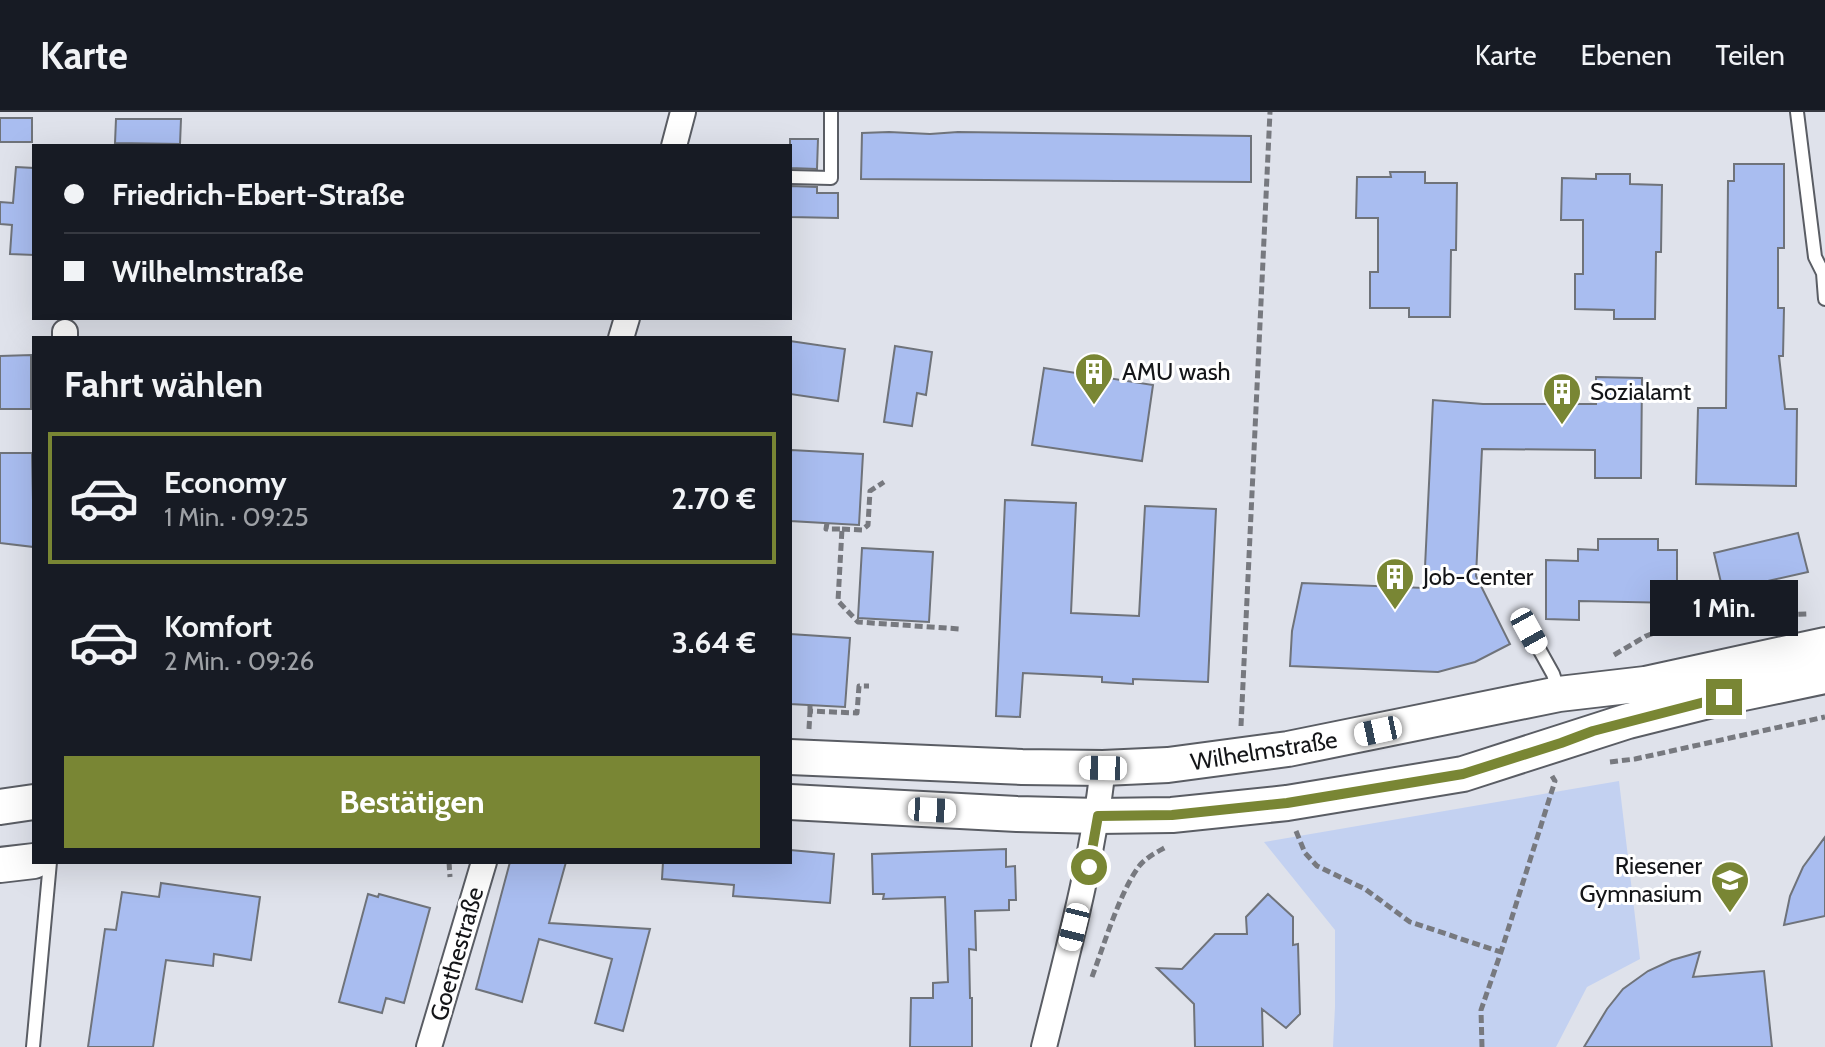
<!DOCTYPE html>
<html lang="de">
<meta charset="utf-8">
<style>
body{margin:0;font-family:Cabin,sans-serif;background:#20242c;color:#f1f3f6;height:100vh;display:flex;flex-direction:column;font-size:30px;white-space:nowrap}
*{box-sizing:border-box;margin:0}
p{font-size:26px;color:#9ea1a6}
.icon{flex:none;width:44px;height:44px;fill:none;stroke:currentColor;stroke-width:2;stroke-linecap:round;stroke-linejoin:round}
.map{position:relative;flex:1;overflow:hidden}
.side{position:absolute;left:32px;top:224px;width:760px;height:528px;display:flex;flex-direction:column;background:#171b24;border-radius:0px;box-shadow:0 8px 32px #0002}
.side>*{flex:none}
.banner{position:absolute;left:32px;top:32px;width:760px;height:176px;border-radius:0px;box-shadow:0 8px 32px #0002;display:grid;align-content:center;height:176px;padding:0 32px;background:#171b24}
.end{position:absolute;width:36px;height:36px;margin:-18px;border:10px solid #798634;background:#fff;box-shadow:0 0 0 4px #fff}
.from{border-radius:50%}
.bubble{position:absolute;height:56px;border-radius:0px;background:#171b24;box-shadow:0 8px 32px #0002;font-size:26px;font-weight:800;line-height:56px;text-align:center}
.car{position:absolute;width:24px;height:48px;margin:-24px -12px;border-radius:10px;box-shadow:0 0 6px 2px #0007;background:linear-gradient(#fff 24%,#345 0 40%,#fff 0 76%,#345 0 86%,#fff 0)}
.banner b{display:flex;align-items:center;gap:28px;height:76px;font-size:30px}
.banner b+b{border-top:2px solid #363941}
.banner i{width:20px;height:20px;background:#f1f3f6}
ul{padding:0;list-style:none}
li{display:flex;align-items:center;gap:24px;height:132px;margin:0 16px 12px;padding:0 16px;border:4px solid transparent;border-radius:0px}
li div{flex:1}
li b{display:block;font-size:30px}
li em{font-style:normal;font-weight:800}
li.on{border-color:#798634}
li>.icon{width:72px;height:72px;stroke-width:1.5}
h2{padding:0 32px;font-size:36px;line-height:96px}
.primary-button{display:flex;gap:16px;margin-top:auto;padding:16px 32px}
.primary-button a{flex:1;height:92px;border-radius:0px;background:#798634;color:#fff;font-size:32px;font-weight:800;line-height:92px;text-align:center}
header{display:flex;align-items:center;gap:48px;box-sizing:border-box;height:112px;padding:0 40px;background:#171b24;border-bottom:2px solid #363941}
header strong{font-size:38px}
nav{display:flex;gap:44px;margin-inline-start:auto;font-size:28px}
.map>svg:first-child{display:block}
.green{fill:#c3d1f1}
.building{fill:#a9bdf0;stroke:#6f737a;stroke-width:2}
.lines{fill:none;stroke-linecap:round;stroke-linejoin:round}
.service-casing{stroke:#5a5d64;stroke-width:16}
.minor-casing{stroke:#5a5d64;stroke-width:28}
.secondary-casing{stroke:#5a5d64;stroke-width:38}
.path{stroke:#77797f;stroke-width:5;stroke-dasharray:8 4;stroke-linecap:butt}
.service{stroke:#fff;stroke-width:12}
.minor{stroke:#fff;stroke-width:24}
.secondary{stroke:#fff;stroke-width:34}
.route{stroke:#798634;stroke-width:10}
.labels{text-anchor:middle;stroke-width:6;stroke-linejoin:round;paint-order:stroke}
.poi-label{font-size:24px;fill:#141518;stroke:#fff;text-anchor:start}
.street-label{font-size:24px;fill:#141518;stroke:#fff}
</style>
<header>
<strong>Karte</strong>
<nav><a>Karte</a><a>Ebenen</a><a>Teilen</a></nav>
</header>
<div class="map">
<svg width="1825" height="935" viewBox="0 0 1825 935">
<rect width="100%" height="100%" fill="#dfe2eb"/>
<path class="green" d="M1619,669L1640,847L1587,875L1556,935H1333L1335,895V818L1264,730Z"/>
<path class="building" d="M0,6H32V30H0Z
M116,7H181L180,32L115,31Z
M889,20L930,22L958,20L1251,24V70L861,67L862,21Z
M790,27H818L817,57L790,56Z
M1734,52H1784V136H1778V196H1784L1783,244H1779L1785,297H1797L1796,374L1696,372L1698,296H1726L1728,69H1734Z
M16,55L34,56V143L10,142L12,113L0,112V90L13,91Z
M1390,60H1425V71H1457L1456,138H1451L1450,205H1409V196H1370V160H1378V106H1356L1357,65H1391Z
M1596,62H1630V72L1662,73L1661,140H1656L1655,207H1614V198L1575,197V162H1583V108H1561L1562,66L1596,67Z
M790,74L817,75V81H838V106L790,105Z
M790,229L845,237L838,289L790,282Z
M895,234L932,240L926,283L917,281L912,314L884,310Z
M31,243V297H0V244Z
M1044,256L1153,273L1142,349L1032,333Z
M1596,265L1642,266L1641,366H1595V338L1482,337L1476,464L1510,532L1475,550L1438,560L1290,554L1292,519L1302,471L1424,476L1433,288L1483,292H1596Z
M791,338L863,342L859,413L790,409Z
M0,341H32L34,435L0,431Z
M1005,388L1076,391L1071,501L1139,504L1145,394L1216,397L1208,570L1133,567V572L1102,570V565L1023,561L1020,605L996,604Z
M1798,421L1808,460L1723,479L1714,441Z
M1598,427H1658V438H1677V491L1579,489V508L1546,507V448L1578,449V437L1598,438Z
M862,436L933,440L929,510L858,506Z
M790,522L850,526L845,595L790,592Z
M1825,725V804L1784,813L1790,784L1803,755Z
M1006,737V755L1015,754L1016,788H1009V798L975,799L976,838L969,837L970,886H972V935H910L911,886H933V871L948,870L945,785L883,787L884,782H873L872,742Z
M790,738L834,742L830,791L733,784L734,773L662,767L663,750H790Z
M510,750H566L549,811L650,817L623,919L595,911L612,847L539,827L522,890L476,877Z
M161,771L260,785L251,848L214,842L213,854L166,848L153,935H88L105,817L116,818L122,780L159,785Z
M368,782L378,785L379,782L430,796L404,891L386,886L382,901L339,890Z
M1268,782L1293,805V833L1298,832L1300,902L1286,916L1262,897L1263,935H1195L1194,892L1157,856L1182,857L1215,822H1247L1246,805Z
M1700,840L1693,865L1764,859L1772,935H1584L1607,897L1623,877L1648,859L1672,848Z"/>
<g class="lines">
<g class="service-casing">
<path id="service" d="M1797,0L1815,145L1823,161L1825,187
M790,65L831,66V0
M1529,519L1553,562L1559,580
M33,935L50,750"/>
</g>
<g class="minor-casing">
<path id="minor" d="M674,34L683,0
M65,220V226
M621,226L627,206
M429,935L484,750
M1044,935C1067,842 1092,752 1103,656"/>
</g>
<g class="secondary-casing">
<path id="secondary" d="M790,645L1022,655L1103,656L1168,653L1288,637L1559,582L1645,572L1825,533
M790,690L1017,702L1098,704L1172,703L1287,691L1463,662L1628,609L1724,585L1825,564
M0,695L34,690
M0,753L34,749"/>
</g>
<path class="path" d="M827,411L826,417H842L838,489L858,510L960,517
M842,417L862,418L868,413L870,379L884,370
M1614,543L1646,524L1662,518L1724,505L1808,502
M810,594V599L857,601L859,574H869
M1241,614L1270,0
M809,617L810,599
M1610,650L1635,647L1825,605
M1296,719L1305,741L1317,754L1365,777L1410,810L1501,840
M449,750L450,765
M1092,865C1104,833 1120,779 1140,753C1147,745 1157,740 1166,735
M1482,935L1481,898L1501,840L1555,669L1552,664"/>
<use href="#service" class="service"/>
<use href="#minor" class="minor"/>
<use href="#secondary" class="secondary"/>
</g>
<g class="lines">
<path class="route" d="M1089,755L1098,704L1172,703L1287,691L1463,662L1561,631L1593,619L1724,585"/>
</g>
<defs>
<g id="building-pin" transform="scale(2)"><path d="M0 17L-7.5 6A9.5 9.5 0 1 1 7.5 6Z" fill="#798634" stroke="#fff"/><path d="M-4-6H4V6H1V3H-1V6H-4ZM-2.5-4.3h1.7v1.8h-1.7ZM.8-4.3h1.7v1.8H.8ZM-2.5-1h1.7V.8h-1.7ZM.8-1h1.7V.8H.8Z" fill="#fff"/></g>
<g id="school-pin" transform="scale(2)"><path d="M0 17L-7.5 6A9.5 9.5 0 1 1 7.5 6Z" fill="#798634" stroke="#fff"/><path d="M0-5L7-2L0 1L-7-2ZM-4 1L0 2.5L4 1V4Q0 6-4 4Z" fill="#fff"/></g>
</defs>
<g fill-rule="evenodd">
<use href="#building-pin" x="1094" y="260"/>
<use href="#building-pin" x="1562" y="280"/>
<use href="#building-pin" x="1395" y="465"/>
<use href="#school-pin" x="1730" y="768"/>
</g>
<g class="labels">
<g class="poi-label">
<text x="1122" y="268">AMU wash</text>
<text x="1590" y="288">Sozialamt</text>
<text x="1423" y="473">Job-Center</text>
<text x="1702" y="762" text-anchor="end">Riesener<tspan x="1702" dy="28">Gymnasium</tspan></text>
</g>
<g class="street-label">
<text transform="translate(1264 639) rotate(-9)" y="8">Wilhelmstraße</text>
<text transform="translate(457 842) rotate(-74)" y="8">Goethestraße</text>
</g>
</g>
</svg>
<i class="end from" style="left:1089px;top:755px"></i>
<i class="end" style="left:1724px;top:585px"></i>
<div class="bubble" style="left:1650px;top:468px;width:148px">1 Min.</div>
<i class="car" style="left:1529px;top:519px;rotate:151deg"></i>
<i class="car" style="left:1378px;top:619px;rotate:258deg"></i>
<i class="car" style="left:1103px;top:656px;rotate:271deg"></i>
<i class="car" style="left:932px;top:698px;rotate:93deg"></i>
<i class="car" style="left:1074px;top:815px;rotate:194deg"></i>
<div class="banner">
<b><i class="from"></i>Friedrich-Ebert-Straße</b>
<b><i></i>Wilhelmstraße</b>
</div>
<section class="side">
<h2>Fahrt wählen</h2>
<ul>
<li class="on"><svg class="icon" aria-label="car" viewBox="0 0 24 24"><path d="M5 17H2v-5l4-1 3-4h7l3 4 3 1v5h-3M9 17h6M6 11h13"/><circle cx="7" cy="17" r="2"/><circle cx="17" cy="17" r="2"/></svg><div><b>Economy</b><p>1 Min. · 09:25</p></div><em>2.70 €</em></li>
<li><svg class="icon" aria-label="car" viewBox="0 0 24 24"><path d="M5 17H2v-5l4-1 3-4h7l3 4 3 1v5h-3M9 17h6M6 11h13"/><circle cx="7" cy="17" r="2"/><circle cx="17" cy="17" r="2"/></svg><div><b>Komfort</b><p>2 Min. · 09:26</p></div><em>3.64 €</em></li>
</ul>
<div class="primary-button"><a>Bestätigen</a></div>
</section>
</div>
